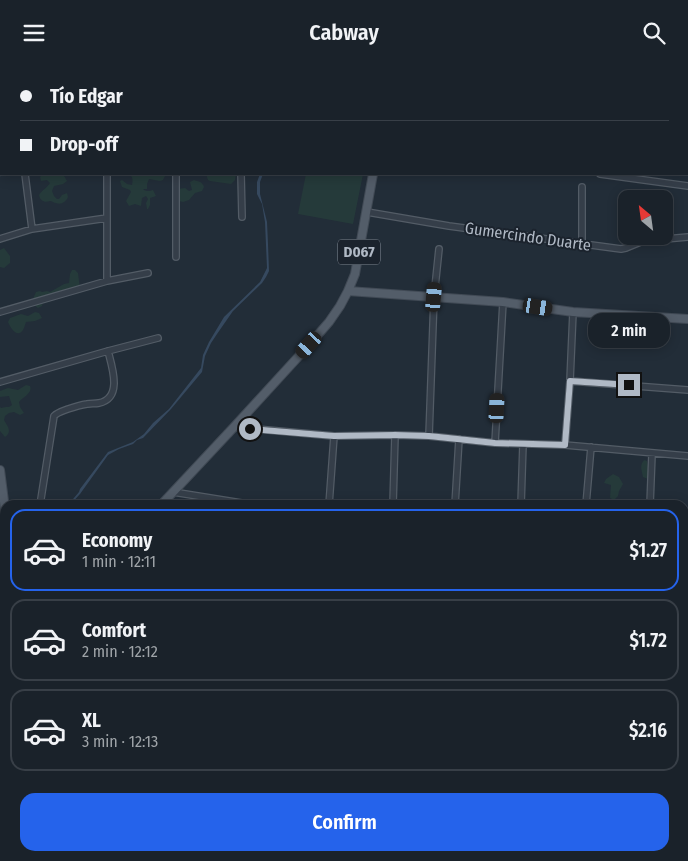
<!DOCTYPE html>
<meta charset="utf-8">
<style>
body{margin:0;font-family:"Fira Sans Condensed",sans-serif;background:#272f36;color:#f1f3f6;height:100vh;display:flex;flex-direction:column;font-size:19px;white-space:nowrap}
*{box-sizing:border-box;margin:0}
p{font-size:16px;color:#9fa4a8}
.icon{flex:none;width:28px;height:28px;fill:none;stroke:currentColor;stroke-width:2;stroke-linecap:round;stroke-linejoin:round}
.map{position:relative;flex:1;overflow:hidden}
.drawer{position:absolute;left:0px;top:435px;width:689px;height:361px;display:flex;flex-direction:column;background:#1a222a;border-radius:15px 15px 0 0;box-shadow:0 2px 12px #0003,0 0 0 1px #383f47}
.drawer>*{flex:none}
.hud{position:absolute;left:0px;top:0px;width:689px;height:110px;box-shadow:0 2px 12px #0003,0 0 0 1px #383f47;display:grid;align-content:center;height:110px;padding:0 20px;background:#1a222a}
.needle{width:32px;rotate:331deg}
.fabs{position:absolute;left:618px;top:125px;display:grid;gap:10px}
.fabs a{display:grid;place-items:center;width:55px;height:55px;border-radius:10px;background:#1a222a;box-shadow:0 2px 12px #0003,0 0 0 1px #383f47;font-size:25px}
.end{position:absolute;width:22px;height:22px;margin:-11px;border:6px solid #b0b9c5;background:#111;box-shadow:0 0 0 2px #111}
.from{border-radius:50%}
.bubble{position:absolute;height:35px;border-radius:15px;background:#1a222a;box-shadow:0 2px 12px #0003,0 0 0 1px #383f47;font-size:16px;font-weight:600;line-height:35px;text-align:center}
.car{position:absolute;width:15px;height:30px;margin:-15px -8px;border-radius:6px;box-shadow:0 0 4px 1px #0007;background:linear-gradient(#222 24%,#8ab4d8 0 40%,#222 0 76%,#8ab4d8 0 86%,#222 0)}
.hud b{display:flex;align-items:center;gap:18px;height:48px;font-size:19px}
.hud b+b{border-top:1px solid #383f47}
.hud i{width:12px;height:12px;background:#f1f3f6}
ul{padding:9px 0 0;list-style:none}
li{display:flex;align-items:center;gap:15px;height:82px;margin:0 10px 8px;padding:0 10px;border:2px solid #383f47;border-radius:15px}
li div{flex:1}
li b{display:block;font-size:19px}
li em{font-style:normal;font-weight:600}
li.active{border-color:#2563eb}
li>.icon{width:45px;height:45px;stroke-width:1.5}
.button{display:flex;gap:10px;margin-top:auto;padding:10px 20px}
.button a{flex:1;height:58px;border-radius:15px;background:#2563eb;color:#fff;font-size:20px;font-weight:600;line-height:58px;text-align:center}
header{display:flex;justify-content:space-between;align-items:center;height:65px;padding:0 20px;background:#1a222a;font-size:22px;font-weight:600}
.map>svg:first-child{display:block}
.green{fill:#253a3a}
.water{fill:#36495f}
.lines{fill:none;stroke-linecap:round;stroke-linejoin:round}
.stream{stroke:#36495f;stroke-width:2}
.minor-casing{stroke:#535c66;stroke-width:8}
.major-casing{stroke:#414a55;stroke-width:10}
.minor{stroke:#353e49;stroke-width:5.5}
.major{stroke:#535d69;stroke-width:8}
.route{stroke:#b0b9c5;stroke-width:6}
.labels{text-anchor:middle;stroke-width:4;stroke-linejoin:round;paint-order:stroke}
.shield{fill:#1b232d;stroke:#838c97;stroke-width:1}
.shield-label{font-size:15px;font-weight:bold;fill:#b0b9c5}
.street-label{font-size:16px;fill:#b0b9c5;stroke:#1b232d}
</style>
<header><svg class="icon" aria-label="menu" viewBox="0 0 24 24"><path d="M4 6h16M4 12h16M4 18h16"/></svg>Cabway<svg class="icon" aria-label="search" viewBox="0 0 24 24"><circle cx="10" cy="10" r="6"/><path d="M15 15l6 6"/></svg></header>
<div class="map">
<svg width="688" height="796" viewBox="0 0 688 796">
<rect width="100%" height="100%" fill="#222d38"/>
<path class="green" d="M50,109H63L67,116L63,119L54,121L52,126L54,131L57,134H59L62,130L67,128L68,132C66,137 61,140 56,138C54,138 52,136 50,136C45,138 40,136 39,130C42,125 47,123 50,118L47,115L41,116L40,112L41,111Z
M129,109H166L163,115L160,116L149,114L147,119V124H143C146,127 150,126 153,125L156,131L150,133V140L148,144H147L146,138L148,134L146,131L142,133L141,141L135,139L129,141L126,136L131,127L130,125L122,122L120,116L122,115L127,119L132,120C133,115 133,112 129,109Z
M206,109H236L235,115L231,119L210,116L208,115Z
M306,109H363L353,159L298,149Z
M194,115C199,117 202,116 204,122L202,126L195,128L189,135L183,137L179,136L178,134V124L185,123L189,126L192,125L190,117Z
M4,183L10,191V198L4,203L0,202V185Z
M72,205H75L78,208L80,224L43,237L42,241L38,243L33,239L32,236L36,227L40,226L42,227L47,226L50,227L64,219L69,218L70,209Z
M35,247L39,248L42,253L35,256L26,257C25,260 24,263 23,265C17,274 10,262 8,257L10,253L21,249L28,251Z
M26,320L30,321C33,328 23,332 19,337L20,342L24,348L20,350L14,347L9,348L5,351L4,355C7,361 13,366 5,372L0,366V342L1,343L6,342H9L12,340L9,331L0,332V326L8,323L18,325Z
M644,395L647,396L650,412L648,414L643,412C642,406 639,401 644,395Z
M613,409L619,412L623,419L619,426L618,431L614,435L610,433L611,420L604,418L606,414Z
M684,738L688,739V781L687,784L688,796H680L679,791H684V762L686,761L684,757Z
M12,791H57V796H12L11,793Z
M66,791H90V796H67Z
M118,791H152V792L148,796H123Z
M293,791H320L322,796H291V795Z"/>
<path class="water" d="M260,109H263L260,117V129L267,157L268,179L269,206L266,212L262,218L233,246L217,269L211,278L205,291L202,307L171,344L143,373L137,375L133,379L119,384L108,390L80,429L70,440H68L79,427L80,424L108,387L133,377L144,369L153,358L169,344L201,303L203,290L209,277L224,252L260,217L267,203L265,157L262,139L257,129V117Z"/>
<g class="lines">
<path class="stream" d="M0,477L5,476"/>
<g class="minor-casing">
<path id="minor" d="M106,0V1
M175,0V1
M241,0V1
M587,1V0
M660,1L661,0
M0,55L1,56
M0,107L1,106
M25,109L32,164
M107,109V216
M176,109V192
M241,109L242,152
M600,109L688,121
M367,147L449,161L621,184L626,183L643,176L688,172
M0,174L32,164L107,153
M582,178V122
M0,247L107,216L148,208
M570,316L688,325
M0,317L108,286L158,273
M234,362L334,371L395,370L429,371L495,378L565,380L688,391
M429,371L434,232L439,184
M495,378L503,237
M565,380L570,316L573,247
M173,427L254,440
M40,440L54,351C58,347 63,346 68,344C74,342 81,340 87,339C91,338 95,339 99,338C123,333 112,302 108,286
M329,440L334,371
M393,440L395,370
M455,440L459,374
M521,440L523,379
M586,440L591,382
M650,440L652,389
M684,481H688
M0,639L5,605
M684,722L688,725
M684,730L688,732
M355,791L382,796
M469,796L470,791
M543,796V791"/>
</g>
<g class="major-casing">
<path id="major" d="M390,1V0
M348,226L503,237L573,247L688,254
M0,405L5,444
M161,440L234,362L309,280L329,257L340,241L348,226L355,209L373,109
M0,540H5"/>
</g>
<use href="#minor" class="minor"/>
<use href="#major" class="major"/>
</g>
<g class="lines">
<path class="route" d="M250,364L334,371L395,370L429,371L495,378L565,380L570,316L629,320"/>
</g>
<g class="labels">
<rect class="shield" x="338" y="174.5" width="42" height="25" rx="4"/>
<g class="shield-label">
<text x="359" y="192">D067</text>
</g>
<g class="street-label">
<text transform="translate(528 171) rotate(8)" y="6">Gumercindo Duarte</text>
</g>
</g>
</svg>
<div class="fabs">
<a><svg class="needle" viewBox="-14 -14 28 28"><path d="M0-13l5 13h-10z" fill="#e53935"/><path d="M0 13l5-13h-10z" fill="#9fa4a8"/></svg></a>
</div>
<i class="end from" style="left:250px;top:364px"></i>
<i class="end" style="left:629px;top:320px"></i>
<div class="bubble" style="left:588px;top:248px;width:82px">2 min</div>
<i class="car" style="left:434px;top:232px;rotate:5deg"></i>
<i class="car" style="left:538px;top:242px;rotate:99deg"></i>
<i class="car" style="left:309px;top:280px;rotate:222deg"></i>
<i class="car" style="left:497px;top:343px;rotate:3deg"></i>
<div class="hud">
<b><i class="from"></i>Tío Edgar</b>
<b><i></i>Drop-off</b>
</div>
<section class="drawer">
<ul>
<li class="active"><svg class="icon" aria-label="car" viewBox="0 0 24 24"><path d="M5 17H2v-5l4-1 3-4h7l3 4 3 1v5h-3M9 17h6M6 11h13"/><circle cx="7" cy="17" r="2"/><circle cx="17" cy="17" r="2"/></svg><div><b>Economy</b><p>1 min · 12:11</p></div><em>$1.27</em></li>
<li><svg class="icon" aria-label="car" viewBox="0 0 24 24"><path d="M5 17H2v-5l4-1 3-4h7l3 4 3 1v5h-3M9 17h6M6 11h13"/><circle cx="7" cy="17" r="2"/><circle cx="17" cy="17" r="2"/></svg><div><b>Comfort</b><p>2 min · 12:12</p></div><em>$1.72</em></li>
<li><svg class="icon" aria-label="car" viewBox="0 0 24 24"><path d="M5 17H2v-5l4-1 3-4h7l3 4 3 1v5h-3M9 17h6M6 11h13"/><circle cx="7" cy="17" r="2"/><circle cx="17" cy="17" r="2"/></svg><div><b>XL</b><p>3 min · 12:13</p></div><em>$2.16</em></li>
</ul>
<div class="button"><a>Confirm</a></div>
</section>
</div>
